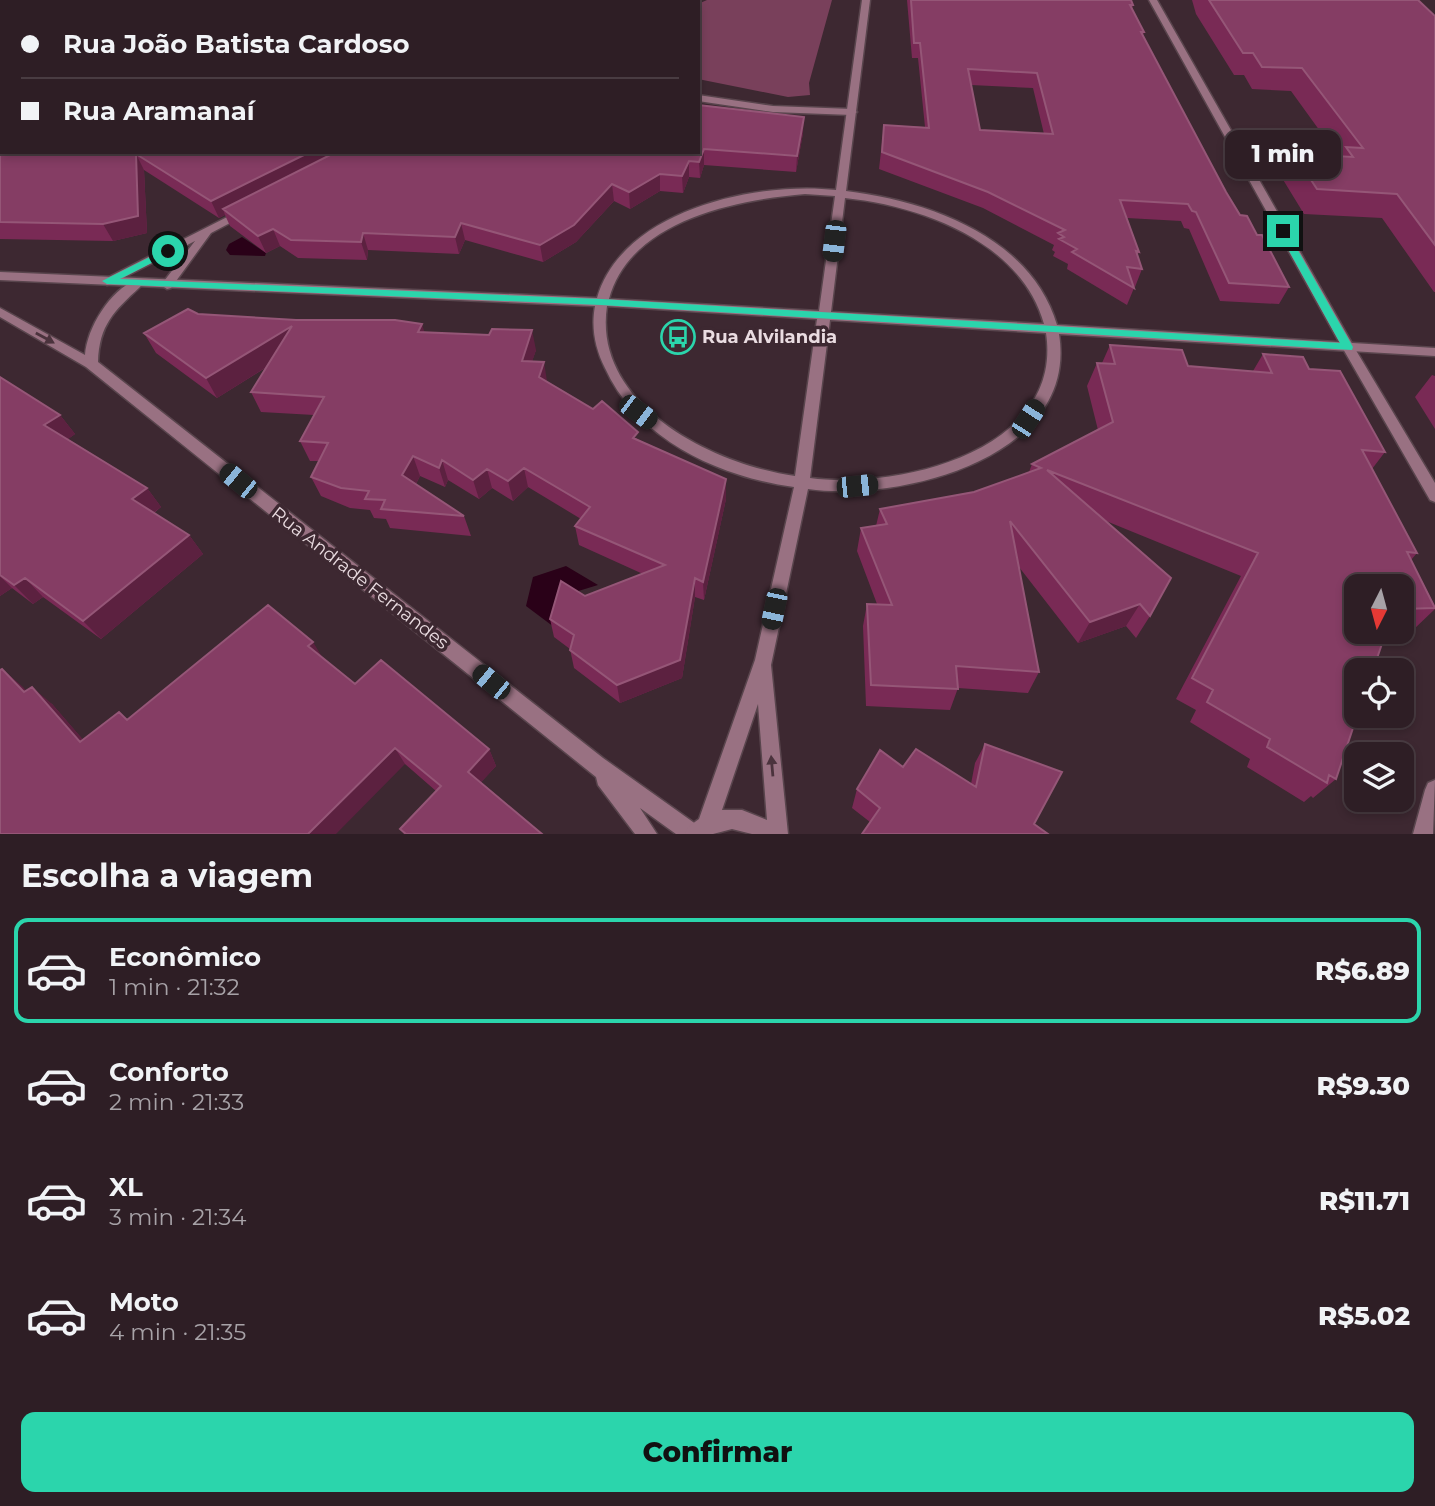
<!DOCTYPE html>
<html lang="pt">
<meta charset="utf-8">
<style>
body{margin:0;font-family:Montserrat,sans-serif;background:#3a2b32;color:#f1f3f6;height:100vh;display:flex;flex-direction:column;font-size:26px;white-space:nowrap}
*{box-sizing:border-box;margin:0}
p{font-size:23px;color:#a7a2a7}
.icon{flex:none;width:38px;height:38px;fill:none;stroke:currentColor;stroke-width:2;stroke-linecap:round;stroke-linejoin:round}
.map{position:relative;height:834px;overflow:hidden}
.sheet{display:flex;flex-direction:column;background:#2e1e25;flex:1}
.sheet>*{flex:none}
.banner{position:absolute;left:0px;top:0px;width:700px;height:154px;box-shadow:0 4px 10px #0003,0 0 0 2px #493c42;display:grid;align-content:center;height:154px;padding:0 21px;background:#2e1e25}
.needle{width:46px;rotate:186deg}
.controls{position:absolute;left:1344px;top:574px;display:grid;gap:14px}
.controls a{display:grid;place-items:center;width:70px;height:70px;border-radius:14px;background:#2e1e25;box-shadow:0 4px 10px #0003,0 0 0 2px #493c42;font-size:35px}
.end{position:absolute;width:32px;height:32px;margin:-16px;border:9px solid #2bd5ac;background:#111;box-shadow:0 0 0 4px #111}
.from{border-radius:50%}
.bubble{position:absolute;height:49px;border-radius:14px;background:#2e1e25;box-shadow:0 4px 10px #0003,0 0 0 2px #493c42;font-size:23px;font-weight:800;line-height:49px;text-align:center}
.car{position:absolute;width:21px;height:42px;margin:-21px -10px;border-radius:9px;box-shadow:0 0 5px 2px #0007;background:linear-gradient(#222 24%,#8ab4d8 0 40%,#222 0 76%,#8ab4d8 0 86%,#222 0)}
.banner b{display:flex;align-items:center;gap:24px;height:66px;font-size:26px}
.banner b+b{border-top:2px solid #493c42}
.banner i{width:18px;height:18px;background:#f1f3f6}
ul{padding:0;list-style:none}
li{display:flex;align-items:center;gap:21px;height:105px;margin:0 14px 10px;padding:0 7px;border:4px solid transparent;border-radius:14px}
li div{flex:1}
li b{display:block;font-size:26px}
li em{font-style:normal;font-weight:800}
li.selected{border-color:#2bd5ac}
li>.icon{width:63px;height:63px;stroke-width:1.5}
h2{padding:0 21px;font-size:32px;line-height:84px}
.action{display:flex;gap:14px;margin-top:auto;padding:14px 21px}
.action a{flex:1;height:80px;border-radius:14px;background:#2bd5ac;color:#111;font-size:28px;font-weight:800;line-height:80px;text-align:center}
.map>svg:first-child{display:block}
.green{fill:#79405b}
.water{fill:#2a0118}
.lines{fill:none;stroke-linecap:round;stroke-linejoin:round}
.minor-casing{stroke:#59454d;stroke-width:3}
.tertiary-casing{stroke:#59454d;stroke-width:3}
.minor{fill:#997182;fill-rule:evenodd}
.tertiary{fill:#997182;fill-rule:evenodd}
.wall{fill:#792a55;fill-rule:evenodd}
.shaded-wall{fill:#5c2140}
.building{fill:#853d64;stroke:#955677;stroke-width:2;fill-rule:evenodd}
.oneway{fill:#4b333d}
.route{fill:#2bd5ac}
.labels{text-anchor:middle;stroke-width:7;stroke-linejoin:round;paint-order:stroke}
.poi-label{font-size:18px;font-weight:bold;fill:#eadce1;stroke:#3d2831;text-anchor:start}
.street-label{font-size:18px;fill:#eadce1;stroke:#3d2831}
</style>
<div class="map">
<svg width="1435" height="834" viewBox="0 0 1435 834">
<rect width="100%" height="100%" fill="#3d2831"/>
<path class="green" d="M707,0H832L809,83L810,95L788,97L698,79V4Z"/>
<path class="water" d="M242,237L266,253L265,256L230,255L226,250L229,244Z
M566,566L598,585L562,596L554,627L526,606L533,577Z"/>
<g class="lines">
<g class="minor-casing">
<path id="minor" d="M663,0H673L661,2Z
M1149,0H1157L1354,347L1435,483V502L1430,500L1342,347Z
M698,95L773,106L852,109L857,112L852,115L773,112L698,101Z
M243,209L247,210V214L211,233L171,288L167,289L161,285L195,241L111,284L107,285L101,281Z
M136,280L142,284L140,287C114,311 99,325 98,362L603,758L700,827L703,834H676L640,808L657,834H635L598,785L596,777L86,367L0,317V308L85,355C87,328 110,290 136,280Z
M1435,780L1433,834H1413L1425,790L1428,783Z"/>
</g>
<g class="tertiary-casing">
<path id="tertiary" d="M862,0H870L846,191C929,201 1031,237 1057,325L1435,348V356L1059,334C1079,458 900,502 808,489L771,665L788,834H752L732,829L713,834H685L688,827L699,819L755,660L794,487C719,477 637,439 605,368C595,348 591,328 595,306L0,280V272L597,298C622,210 757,181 836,190ZM805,194L835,196L819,311L609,299C630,220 736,200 805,194ZM845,198C922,206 1021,242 1044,324L831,312ZM607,306L817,319L795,476C714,465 592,405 607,306ZM830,320L1046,333C1064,451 898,490 810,478ZM758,704L767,820L742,810H722Z"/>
</g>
<use href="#minor" class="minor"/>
<use href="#tertiary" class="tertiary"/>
</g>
<path class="wall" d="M0,0L2,152H698V105L803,133L796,172L704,165L700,178L689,177L683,193L660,191L630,209L614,201L576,242L543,262L465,240L459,254L368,250L367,260L298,258L280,246L266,253L230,226L225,215L219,218L144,170L147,233L113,241L0,239Z
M907,0H1131L1133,5L1132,9L1144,32L1143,35L1226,192L1240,215L1257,235L1289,287L1279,304L1220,301L1189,229L1184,228L1181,221L1127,218L1139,252L1137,256L1142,269L1135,287L1133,286L1134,288L1127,305L1067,269L1068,264L1053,256L1055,252L1052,250L1054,245L983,208L879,169L884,125L925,127L918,58H912ZM971,85L1033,88L1044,134L980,130Z
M1192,0H1418L1435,16V292H1434L1382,218L1304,214L1282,178L1294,154L1338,156L1291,91L1252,89L1244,75H1234L1196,14Z
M198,314L424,332L536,350L532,361L547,382L639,440L726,479V499L704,600L695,597L682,678L620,703L574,668L570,649L554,637L550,619L585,596L643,574L579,545L575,526L581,519L528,487L513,501L492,488L479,499L448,480L445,487L420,476L416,484L464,516L471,536L390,528L386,519L374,518L370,510L350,508L321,496L311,477L319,461H310L300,441L314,415L261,412L251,392L267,367L217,398L156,353L144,333Z
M1110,345L1188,366L1253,371L1263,354L1309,369L1385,452L1372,469L1417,553L1411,560L1435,606V609L1413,630H1402V586L1336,779L1313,798L1311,796L1304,802L1247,767L1250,759L1190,722L1196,710L1176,699L1241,576L1106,521L1150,616L1136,638L1126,626L1078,643L1019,567L1039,672L1028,693L958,688L950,710L866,706L863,626L867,604H877L857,551L861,528L876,526L880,509L974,492L1029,472L1032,464L1098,430L1087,386L1097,363H1102Z
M1432,375L1435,376V429L1415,397Z
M0,377L60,415L75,434L68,439L147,488L161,507L154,513L189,535L203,554L101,639L43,597L33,604L12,588L0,596Z
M324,659L355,684L489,749L496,766L481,782L542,834H404L400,829L436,791L405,764L0,834L2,669L26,691L52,704L83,740L127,720Z
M985,744L1062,772L870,822L852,808L857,789L903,767L971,784L975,763Z"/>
<path class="shaded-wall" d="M595,0H628L624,2H591Z
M804,117L803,133L796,172L797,156Z
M704,149V165L700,178L699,162Z
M310,152H349L223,209L225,215L219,218L211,201Z
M136,154L144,170L147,233L113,241L103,224Z
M689,161V177L683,193L682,176Z
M660,174V191L630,209L629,192Z
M612,184L614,201L576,242L543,262L540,245Z
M461,223L465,240L459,254L455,237Z
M273,229L280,246L266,253L258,236Z
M363,233L368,250L367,260L361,242Z
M422,324L428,344L418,332Z
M292,326L300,346L217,398L206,378Z
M532,330L536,350L526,380L522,361Z
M544,362L547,381L539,377Z
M60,415L75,434L60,445L44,425Z
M413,456L420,476L410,495L402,475Z
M442,460L448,480L445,487L439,468Z
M524,468L528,487L513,501L508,481Z
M487,469L492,488L479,499L473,480Z
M726,479V499L704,600L703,582Z
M147,488L161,507L146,518L132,499Z
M189,535L203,554L101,639L83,621Z
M0,576L12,588L0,596Z
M25,578L43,597L33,604L14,585Z
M695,578V597L682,678L620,703L617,685Z
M1140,604L1126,626L1078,643L1090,622Z
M313,642L324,660L308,646Z
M2,669L23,687L44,710L24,692Z
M32,687L52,704L100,759L80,742Z
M395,748L405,764L336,834H308Z
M489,749L496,766L476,788L468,772Z"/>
<path class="building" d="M0,0H249L253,2H2V152H310L211,201L136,154L138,216L103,224L0,222Z
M353,0H595L591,2H348Z
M911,0H1131L1133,5H1130L1144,32H1141L1226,192L1240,215L1247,216L1257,235H1262L1289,287L1229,283L1196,212L1192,211L1188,204L1120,200L1139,252L1136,251L1142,269L1127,267L1134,288L1072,252L1077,249L1059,239L1064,237L1058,233L1065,230L988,192L882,152L884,125L929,128L920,43H914ZM968,69L1037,73L1053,134L980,130Z
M1209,0H1418L1435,16V245L1397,194L1317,189L1294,154L1353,157L1346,147L1363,148L1302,68L1262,67L1253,53H1243Z
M698,105L804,117L797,156L704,149L699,162L689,161L682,176L660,174L629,192L612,184L574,225L540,245L461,223L455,237L363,233L361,242L291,240L273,229L258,236L223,209L336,152H698Z
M188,309L198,314L296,320H395L422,324L418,332L489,335L492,329L532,330L522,361L544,362L539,377L593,409L602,401L638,432L633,438L726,479L703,582L695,578L680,660L617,685L570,650L574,635L550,619L561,581L585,596L665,565L575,526L590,507L524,468L508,481L487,469L473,480L442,460L439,468L413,456L402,475L464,516L381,509L385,500L365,499L369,491L341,488L311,477L328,443L300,441L324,397L251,392L292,326L206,378L144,333Z
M1110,345L1182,350L1188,366L1272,373L1263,354L1303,357L1309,369L1340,371L1385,452L1362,450L1417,553L1407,552L1435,608L1402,609V586H1356V632H1386L1373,670H1356V716H1357L1336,779L1329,775L1327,783L1267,747L1270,739L1207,702L1213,690L1192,678L1258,553L1047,470L1171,578L1150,616L1140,604L1090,622L1010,521L1039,672L956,666L958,689L871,685L867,604L892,605L861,528L887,524L880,509L974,492L1041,468L1032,464L1113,422L1097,363L1115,364Z
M0,377L60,415L44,425L147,488L132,499L189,535L83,621L25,578L14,585L0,575Z
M268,605L313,642L308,646L355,684L381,660L489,749L468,772L542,834H406L400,829L441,786L395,748L308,834H0V670L2,669L24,692L32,687L80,742L119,712L127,720Z
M985,744L1062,772L1034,824L1048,834H862L880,808L857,789L880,750L903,767L916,749L976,787Z"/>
<defs><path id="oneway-solid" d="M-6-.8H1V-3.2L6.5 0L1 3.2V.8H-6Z" transform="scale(1.75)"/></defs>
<g class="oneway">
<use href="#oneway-solid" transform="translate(45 338) rotate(29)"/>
<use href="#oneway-solid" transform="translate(772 766) rotate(-95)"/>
</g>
<path class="route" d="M1283,229L1287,231L1353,347L1352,350L601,305L107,284L102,281L168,248L173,251L171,253L120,279L601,299L1340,343L1278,231Z"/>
<defs>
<g id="bus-ring" transform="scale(1.75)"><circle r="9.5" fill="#3d2831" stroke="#2bd5ac" stroke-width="1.5"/><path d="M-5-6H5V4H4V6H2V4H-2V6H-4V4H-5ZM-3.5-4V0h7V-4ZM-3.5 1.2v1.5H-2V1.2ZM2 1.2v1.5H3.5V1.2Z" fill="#2bd5ac"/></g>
</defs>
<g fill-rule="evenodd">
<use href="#bus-ring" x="678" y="337"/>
</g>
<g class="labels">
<g class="poi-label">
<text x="702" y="343">Rua Alvilandia</text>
</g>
<g class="street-label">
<text transform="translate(360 578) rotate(38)" y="6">Rua Andrade Fernandes</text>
</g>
</g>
</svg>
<div class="controls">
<a><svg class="needle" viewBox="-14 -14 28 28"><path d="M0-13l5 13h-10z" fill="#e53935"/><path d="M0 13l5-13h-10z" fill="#a7a2a7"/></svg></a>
<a><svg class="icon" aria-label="locate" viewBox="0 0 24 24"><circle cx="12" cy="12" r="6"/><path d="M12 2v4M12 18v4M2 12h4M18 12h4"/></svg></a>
<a><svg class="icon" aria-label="layers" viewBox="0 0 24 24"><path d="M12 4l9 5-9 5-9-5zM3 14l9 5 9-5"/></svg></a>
</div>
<i class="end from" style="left:168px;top:251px"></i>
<i class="end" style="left:1283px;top:231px"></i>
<div class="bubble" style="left:1225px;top:130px;width:116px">1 min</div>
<i class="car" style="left:834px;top:241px;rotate:187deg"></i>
<i class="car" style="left:638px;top:412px;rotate:127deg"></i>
<i class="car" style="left:1028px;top:419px;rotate:33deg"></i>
<i class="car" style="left:238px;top:481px;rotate:309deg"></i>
<i class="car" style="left:857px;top:486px;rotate:84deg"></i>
<i class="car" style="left:774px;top:609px;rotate:192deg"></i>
<i class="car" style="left:491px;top:682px;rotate:309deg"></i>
<div class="banner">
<b><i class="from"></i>Rua João Batista Cardoso</b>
<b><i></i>Rua Aramanaí</b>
</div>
</div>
<section class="sheet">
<h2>Escolha a viagem</h2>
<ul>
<li class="selected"><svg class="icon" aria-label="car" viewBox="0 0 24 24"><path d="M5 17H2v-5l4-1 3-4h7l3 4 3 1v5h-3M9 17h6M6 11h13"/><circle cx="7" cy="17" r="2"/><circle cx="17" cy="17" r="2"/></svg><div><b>Econômico</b><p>1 min · 21:32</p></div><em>R$6.89</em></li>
<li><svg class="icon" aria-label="car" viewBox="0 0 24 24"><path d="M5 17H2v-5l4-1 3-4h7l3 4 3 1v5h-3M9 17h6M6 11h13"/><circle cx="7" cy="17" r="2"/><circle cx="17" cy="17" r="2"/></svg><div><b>Conforto</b><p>2 min · 21:33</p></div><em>R$9.30</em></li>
<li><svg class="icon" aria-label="car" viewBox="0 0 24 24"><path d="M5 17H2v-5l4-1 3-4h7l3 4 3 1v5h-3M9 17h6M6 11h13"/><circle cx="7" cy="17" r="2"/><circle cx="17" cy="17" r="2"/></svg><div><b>XL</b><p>3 min · 21:34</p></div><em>R$11.71</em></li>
<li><svg class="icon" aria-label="car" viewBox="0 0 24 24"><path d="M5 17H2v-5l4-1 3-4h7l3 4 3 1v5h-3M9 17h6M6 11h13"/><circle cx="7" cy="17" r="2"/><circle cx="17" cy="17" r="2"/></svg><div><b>Moto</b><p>4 min · 21:35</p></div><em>R$5.02</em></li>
</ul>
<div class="action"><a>Confirmar</a></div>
</section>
